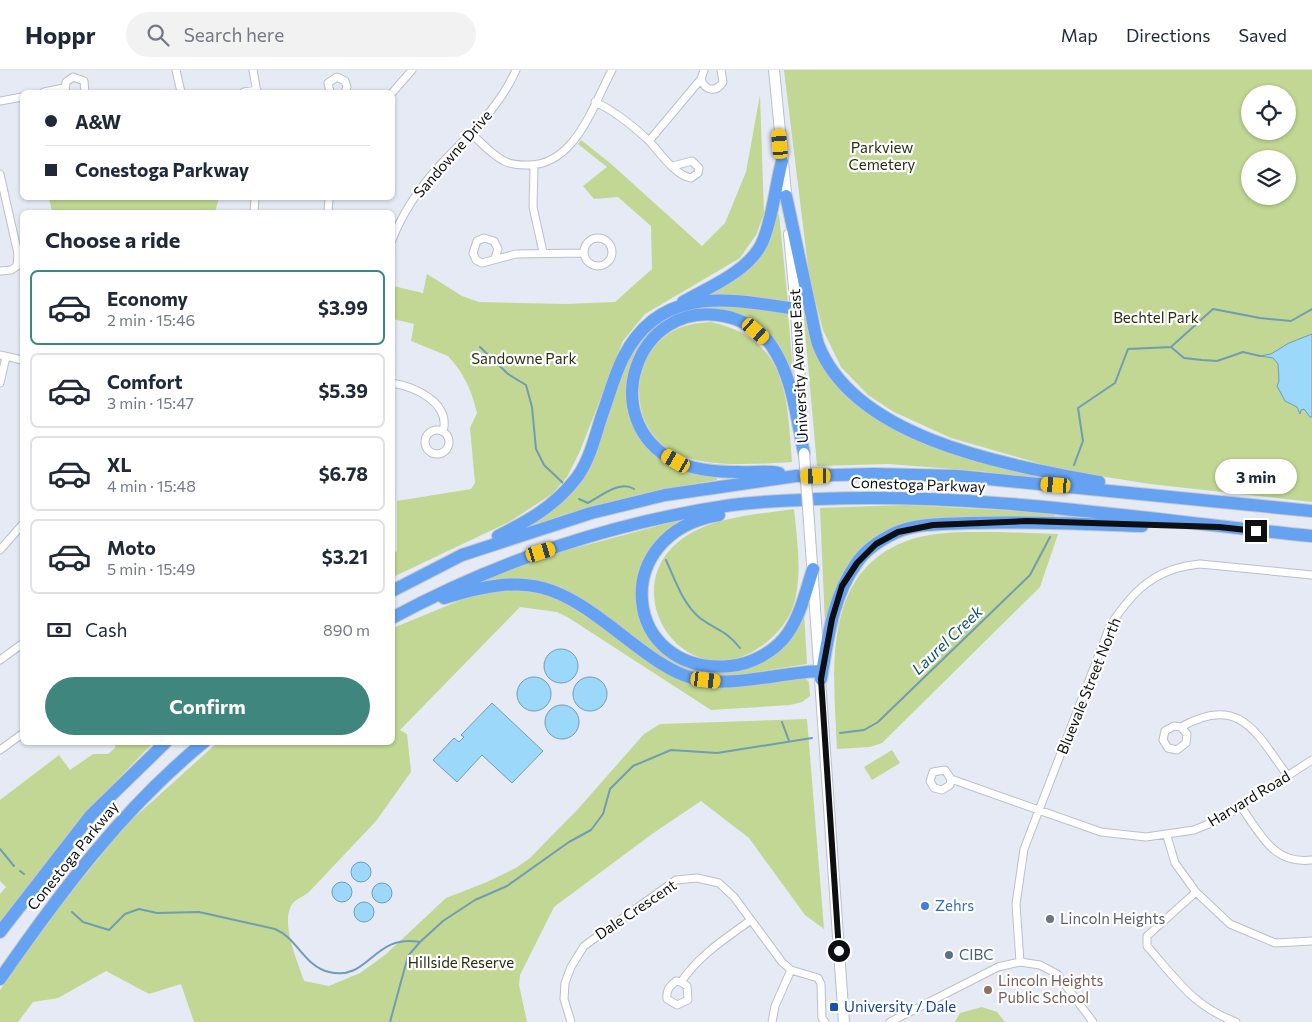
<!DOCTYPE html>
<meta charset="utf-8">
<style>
body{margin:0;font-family:Commissioner,sans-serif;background:#f2f2f3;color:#1f2937;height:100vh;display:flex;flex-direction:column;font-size:19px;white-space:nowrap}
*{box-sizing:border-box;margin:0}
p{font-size:16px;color:#747a83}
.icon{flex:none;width:28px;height:28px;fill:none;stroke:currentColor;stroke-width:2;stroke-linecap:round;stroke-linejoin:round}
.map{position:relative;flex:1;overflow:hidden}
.drawer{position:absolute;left:20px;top:140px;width:375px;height:535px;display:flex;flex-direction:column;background:#fff;border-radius:8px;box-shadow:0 1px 4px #0004}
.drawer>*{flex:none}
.banner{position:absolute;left:20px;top:20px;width:375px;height:110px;border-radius:8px;box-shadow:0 1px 4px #0004;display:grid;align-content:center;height:110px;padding:0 25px;background:#fff}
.controls{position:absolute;left:1241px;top:15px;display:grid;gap:10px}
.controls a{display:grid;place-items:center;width:55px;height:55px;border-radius:50%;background:#fff;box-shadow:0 1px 4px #0004;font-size:25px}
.end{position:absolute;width:22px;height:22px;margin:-11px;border:6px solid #0d0f12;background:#fff;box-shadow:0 0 0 2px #fff}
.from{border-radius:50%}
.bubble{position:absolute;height:35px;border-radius:18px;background:#fff;box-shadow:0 1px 4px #0004;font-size:16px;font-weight:700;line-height:35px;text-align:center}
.car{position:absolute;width:15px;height:30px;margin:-15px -8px;border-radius:6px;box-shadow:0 0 4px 1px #0007;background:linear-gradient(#f5c518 24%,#345 0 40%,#f5c518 0 76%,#345 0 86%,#f5c518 0)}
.banner b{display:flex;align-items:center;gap:18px;height:48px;font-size:19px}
.banner b+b{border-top:1px solid #e0e1e3}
.banner i{width:12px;height:12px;background:#1f2937}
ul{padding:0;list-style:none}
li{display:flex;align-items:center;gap:15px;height:75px;margin:0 10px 8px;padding:0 15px;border:2px solid #e0e1e3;border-radius:8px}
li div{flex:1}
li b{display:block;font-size:19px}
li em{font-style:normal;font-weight:700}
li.active{border-color:#3f867e}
li>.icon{width:45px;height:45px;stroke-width:1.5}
h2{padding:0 25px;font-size:22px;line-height:60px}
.pay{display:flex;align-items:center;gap:12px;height:55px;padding:0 25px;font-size:19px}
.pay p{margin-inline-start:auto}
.primary-button{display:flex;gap:10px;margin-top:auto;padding:10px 25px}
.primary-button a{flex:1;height:58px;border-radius:30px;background:#3f867e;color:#fff;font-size:20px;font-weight:700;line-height:58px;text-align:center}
header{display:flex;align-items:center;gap:30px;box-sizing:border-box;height:70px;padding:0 25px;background:#fff;border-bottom:1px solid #e0e1e3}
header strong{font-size:24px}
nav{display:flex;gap:28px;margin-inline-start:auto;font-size:18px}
.search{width:350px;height:45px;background:#f2f2f3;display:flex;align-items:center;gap:12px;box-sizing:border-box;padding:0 18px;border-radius:28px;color:#747a83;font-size:19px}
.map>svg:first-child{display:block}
.green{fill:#c1d793;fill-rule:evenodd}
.water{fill:#9bd8fa;stroke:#709cb4}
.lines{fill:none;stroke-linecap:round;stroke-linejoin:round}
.stream{stroke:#709cb4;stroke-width:2}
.street-casing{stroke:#bbbfca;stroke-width:9}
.secondary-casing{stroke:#bbbfca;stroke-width:12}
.highway-casing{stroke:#cacacb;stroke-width:14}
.street{stroke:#fff;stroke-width:7}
.secondary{stroke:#fff;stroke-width:10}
.highway{stroke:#65a3f2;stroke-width:12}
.secondary-bridge-casing{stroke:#bbbfca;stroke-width:12;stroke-linecap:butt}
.secondary-bridge{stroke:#fff;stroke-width:10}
.route{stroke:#0d0f12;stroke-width:6}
.shop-dot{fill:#3f7fe0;stroke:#fff;stroke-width:2}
.worship-dot{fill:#6b7280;stroke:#fff;stroke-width:2}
.service-dot{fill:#5c6f8a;stroke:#fff;stroke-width:2}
.education-dot{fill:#8d6e63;stroke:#fff;stroke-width:2}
.transit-dot{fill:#1a4fb4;stroke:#fff;stroke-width:2}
.labels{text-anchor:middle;stroke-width:4.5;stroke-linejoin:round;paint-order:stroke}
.park-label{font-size:15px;fill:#262f10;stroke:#fff}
.street-label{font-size:15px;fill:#0d0f12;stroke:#fff}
.shop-label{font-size:15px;fill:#366cbe;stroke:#fff;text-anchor:start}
.worship-label{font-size:15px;fill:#5b616d;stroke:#fff;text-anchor:start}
.service-label{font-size:15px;fill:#4e5e75;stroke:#fff;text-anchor:start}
.education-label{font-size:15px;fill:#785e54;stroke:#fff;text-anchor:start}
.transit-label{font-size:15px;fill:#164399;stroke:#fff;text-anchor:start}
.water-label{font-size:16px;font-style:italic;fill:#14526f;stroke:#fff}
</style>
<header>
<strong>Hoppr</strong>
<div class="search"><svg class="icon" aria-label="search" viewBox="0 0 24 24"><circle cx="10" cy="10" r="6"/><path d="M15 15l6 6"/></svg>Search here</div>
<nav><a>Map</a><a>Directions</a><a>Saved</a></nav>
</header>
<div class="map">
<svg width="1312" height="952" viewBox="0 0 1312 952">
<rect width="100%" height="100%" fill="#e5eaf5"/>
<path class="green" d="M784,0H1312V432L1150,414L1062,400L951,368L894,342L868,325L841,297L823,260L809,205ZM1250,24H1288V61H1250ZM1250,89H1288V126H1250Z
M760,25L764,144L756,165L740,188L645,244L623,271L580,381L567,407L552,424L509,452L393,507V484L397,481V431L471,419L475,413L470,358L477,343C472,321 464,303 448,286L411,271L414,254L393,249V216L423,223L427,204L462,226L479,232L566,234L615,232L652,199L651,156L618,127L594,129L583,116L607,97L578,74L581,70L610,93L702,176L725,153L746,102Z
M49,128H219L215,142H52Z
M779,144L788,233L704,226L750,195L775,145Z
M728,235L788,243L793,302L783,287L742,247C726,247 686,244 673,247C664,250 655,258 649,265C614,302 620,367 666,393C682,402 700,404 717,406V410C655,420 596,433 536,454L535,451L572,422L635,273L674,240Z
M806,237L819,284L890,354L1041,405V409L980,401L888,394L817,396L803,238Z
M711,252C788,269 787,327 792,392C759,394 695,399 668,379C629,351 630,292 668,264C681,255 696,253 711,252Z
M905,435L1056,443L1054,448L926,452L871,474L825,554L820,438Z
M794,439C797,469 802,500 795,530C791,548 778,564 763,575C683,634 606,512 691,463C721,446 761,444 794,439Z
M676,451L677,453C668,460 657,467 651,476C605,540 673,626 746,597C755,593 793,552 804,542L807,594L717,608L693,605L668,593L579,530L488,512L487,509L553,484Z
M998,462L1058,464L1040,517L882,673L870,677L837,679C834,606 820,505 904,472C933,460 968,462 998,462Z
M527,520L558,529L691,614L805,608L809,612L810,626L802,632L790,635L711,640L569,548L557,542L520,537L400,660L407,664L411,702L376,751L308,823C304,826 298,828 294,832C278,849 298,892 304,911L329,916L360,903L385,885L446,828L487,812L516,798L530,788L578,739L644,664L660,654L807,649L824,859L805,845L749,768L701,731L652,764L554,837L520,905L519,915L527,952H194L181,914L149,924L106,901L58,928L33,932L18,952H0V920L60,836L126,755L217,673L392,672L393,558L478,523Z
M116,673H153C97,729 46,789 0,854V824L6,817L0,811V730L59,685L70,700L93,684H108L115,678Z
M892,680L900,693L872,710L864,697Z
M982,937L997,942L1005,952H955L960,943Z"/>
<path class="water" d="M1312,264V347H1310L1304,339L1301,340L1300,344L1297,337L1285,331L1277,316L1279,311L1278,294L1273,288L1260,286L1271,284L1289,273Z
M544 596a17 17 0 1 1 34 0a17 17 0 1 1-34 0Z
M517 624a17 17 0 1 1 34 0a17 17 0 1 1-34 0Z
M573 624a17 17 0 1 1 34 0a17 17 0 1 1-34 0Z
M492,633L543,681L512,713L482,685L457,712L433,690L454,668L459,672L464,667L461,665Z
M545 652a17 17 0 1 1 34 0a17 17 0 1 1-34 0Z
M351 802a10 10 0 1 1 20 0a10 10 0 1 1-20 0Z
M332 822a10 10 0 1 1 20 0a10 10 0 1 1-20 0Z
M372 823a10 10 0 1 1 20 0a10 10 0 1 1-20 0Z
M354 842a10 10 0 1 1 20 0a10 10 0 1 1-20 0Z"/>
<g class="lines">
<path class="stream" d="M480,277L508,304L526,315L532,337L536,379L544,395L563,413
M1171,277L1184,288L1202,290L1217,291L1243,282L1260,286
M1074,395L1083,371L1078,338L1115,313L1128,279L1171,277L1213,239L1260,248L1291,251L1312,239
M579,429L588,433C601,426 620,410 634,419
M666,490C675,510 683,534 700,548C717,561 725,559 740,578
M782,652L789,671
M840,663L864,660L878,652L1030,505L1050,467
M0,779L14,796
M20,801L24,804
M72,842L83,852L109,860L125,844L139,839L157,843L199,842L275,859C297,868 305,897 329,902C369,912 373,863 420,872
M390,952L408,886L420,872L443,851L475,830L507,816L569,772L591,760L603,744L610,719L633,696L671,680L717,683L812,668"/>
<g class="street-casing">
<path id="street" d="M176,0L181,22
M253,0L257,22
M704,0L701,9C705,21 716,23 723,12L721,0
M44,22L64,18
M65,22L66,12L73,7L84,11L85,22
M244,22L257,20
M330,22L328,13L337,7L345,11L347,17L345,22
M392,23L412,0
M0,31L22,27
M595,32C615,41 632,55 648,70C660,82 674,105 691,108L698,103L699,98L692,91L673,96
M471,63C481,73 491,84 504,91C510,94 519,95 526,95C575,97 593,35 612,0
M649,71L701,9
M534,95L533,137L543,182
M0,104L18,184L17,196L11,200L0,201
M254,142L255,128
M328,142L329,128
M584 182a14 14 0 1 1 28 0a14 14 0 1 1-28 0Z
M392,170C403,142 420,117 440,95C468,65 499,39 516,0
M495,188L498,179L494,171L484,168L477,171L473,183L476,190L482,193L516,184L584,183
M0,285L22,290
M0,313L6,287
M392,313C416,317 451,333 443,362
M425 372a12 12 0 1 1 24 0a12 12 0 1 1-24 0Z
M0,480L22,455
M0,590L22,574
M1181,657L1187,664L1186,673L1177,680L1168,678L1163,670L1165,661L1174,656L1181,657C1239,624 1256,662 1287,705
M0,680L22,664
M951,709L950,715L942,720L934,718L930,711L933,702L945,700L951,709L1101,762L1146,767L1194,760L1221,749L1312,690
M1241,737C1261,764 1273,795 1312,790
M1167,766L1175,793L1196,822L1230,854L1275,873L1312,871
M1196,822L1147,866V876C1176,909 1194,937 1236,952
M1020,892L1016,834L1024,779L1110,556C1133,520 1156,498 1200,494L1312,505
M681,912L687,916L688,930L677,935L667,929C666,920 669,917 676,911L681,912C699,885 725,869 751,850
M571,952L564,929L565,913L571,897L584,876L676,810L697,808L719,813L734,827L782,892L791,900L818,908L821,914L822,948L825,952
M772,952L775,936L791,900
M890,952L998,897L1020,892L1040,895L1057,904L1093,952"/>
</g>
<g class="secondary-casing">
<path id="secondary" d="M774,0L787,133
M789,164L796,239L802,349
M809,452L844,952"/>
</g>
<g class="highway-casing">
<path id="highway" d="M786,126C794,162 801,197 809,233C812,246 814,261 818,274C855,370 1009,395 1099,412
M683,232C709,217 748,202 762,173C773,148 775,117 782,91
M779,403C766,400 751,403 738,402C717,402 693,400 675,391C595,351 636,228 724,246C741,249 761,260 771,275C793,307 796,346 804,383
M719,445C607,463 622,606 730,596C752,594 776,581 788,563C801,544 806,520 813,499
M498,466C528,451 553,437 574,411C589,394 595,366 602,345C609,326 614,306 623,288C660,214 729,229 796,239
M392,521L462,485L591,443L665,425L796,406L874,404L958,406L1312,441
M444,528C532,501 557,514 627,569C647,584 668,601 692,608C727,619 783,602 820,601
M392,548C497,491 614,452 732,435C760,431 789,431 817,429C982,422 1148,450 1312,466
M821,609C828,569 832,528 856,494C865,480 882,469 897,462C919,453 945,454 968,453C1026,451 1084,454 1142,456
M0,862L91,745L166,672
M0,909C60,823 122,739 204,672"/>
</g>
<use href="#street" class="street"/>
<use href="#secondary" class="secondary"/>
<use href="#highway" class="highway"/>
<g class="secondary-bridge-casing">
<path id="secondary-bridge" d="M804,383L809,452"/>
</g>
<use href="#secondary-bridge" class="secondary-bridge"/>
</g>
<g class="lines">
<path class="route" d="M839,881L821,609L832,549L842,516L857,493L876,474L898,462L933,455L1027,451L1219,457L1256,461"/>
</g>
<circle class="shop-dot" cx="925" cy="836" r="5"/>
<circle class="worship-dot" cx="1050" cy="849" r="5"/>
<circle class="service-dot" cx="949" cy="885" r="5"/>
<circle class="education-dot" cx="988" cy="920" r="5"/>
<rect class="transit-dot" x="829" y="932" width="10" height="10" rx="2.5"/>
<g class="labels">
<g class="park-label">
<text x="882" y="83">Parkview<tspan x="882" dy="17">Cemetery</tspan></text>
<text x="1156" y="253">Bechtel Park</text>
<text x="524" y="294">Sandowne Park</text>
<text x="461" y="898">Hillside Reserve</text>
</g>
<g class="street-label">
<text transform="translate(453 84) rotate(-49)" y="5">Sandowne Drive</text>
<text transform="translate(799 296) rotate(-93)" y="5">University Avenue East</text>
<text transform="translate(918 415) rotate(2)" y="5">Conestoga Parkway</text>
<text transform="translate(1089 616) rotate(-68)" y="5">Bluevale Street North</text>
<text transform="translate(1249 729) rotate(-31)" y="5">Harvard Road</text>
<text transform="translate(73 786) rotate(-51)" y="5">Conestoga Parkway</text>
<text transform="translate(636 840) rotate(-34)" y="5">Dale Crescent</text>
</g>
<g class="shop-label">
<text x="935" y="841">Zehrs</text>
</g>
<g class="worship-label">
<text x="1060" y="854">Lincoln Heights</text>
</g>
<g class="service-label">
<text x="959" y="890">CIBC</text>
</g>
<g class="education-label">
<text x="998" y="916">Lincoln Heights<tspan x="998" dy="17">Public School</tspan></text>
</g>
<g class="transit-label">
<text x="844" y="942">University / Dale</text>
</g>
<g class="water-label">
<text transform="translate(947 570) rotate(-44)" y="6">Laurel Creek</text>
</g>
</g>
</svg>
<div class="controls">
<a><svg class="icon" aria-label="locate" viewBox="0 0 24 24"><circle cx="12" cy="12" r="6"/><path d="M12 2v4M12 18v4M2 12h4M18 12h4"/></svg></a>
<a><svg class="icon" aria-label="layers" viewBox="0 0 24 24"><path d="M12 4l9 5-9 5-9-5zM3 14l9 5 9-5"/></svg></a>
</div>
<i class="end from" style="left:839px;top:881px"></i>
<i class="end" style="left:1256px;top:461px"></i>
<div class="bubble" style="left:1215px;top:389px;width:82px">3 min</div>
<i class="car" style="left:780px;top:74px;rotate:355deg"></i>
<i class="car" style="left:756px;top:261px;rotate:131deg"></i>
<i class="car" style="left:676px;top:391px;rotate:300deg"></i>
<i class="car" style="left:816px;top:406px;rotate:269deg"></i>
<i class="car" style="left:1056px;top:415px;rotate:275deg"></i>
<i class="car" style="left:541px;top:482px;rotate:73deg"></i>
<i class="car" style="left:706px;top:610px;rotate:97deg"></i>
<div class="banner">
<b><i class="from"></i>A&amp;W</b>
<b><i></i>Conestoga Parkway</b>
</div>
<section class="drawer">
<h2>Choose a ride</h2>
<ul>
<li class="active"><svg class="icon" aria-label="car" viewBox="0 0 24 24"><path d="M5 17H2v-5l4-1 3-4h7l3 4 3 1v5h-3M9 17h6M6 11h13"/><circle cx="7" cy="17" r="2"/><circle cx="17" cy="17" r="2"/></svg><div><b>Economy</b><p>2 min · 15:46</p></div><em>$3.99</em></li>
<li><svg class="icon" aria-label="car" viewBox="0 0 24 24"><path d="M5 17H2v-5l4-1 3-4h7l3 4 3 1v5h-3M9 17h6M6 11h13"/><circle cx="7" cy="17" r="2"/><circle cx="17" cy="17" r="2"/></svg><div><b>Comfort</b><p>3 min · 15:47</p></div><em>$5.39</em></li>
<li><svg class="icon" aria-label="car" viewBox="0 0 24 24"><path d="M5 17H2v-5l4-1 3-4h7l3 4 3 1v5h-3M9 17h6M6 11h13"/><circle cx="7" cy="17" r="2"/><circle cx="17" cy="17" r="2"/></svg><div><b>XL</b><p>4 min · 15:48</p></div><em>$6.78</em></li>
<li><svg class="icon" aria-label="car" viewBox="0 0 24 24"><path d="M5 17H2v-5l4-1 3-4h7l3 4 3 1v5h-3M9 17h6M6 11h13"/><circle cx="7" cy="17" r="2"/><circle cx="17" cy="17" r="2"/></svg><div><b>Moto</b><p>5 min · 15:49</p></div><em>$3.21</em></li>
</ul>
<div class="pay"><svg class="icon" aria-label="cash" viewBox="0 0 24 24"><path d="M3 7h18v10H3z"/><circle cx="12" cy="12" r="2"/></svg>Cash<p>890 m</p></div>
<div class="primary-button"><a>Confirm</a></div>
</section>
</div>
